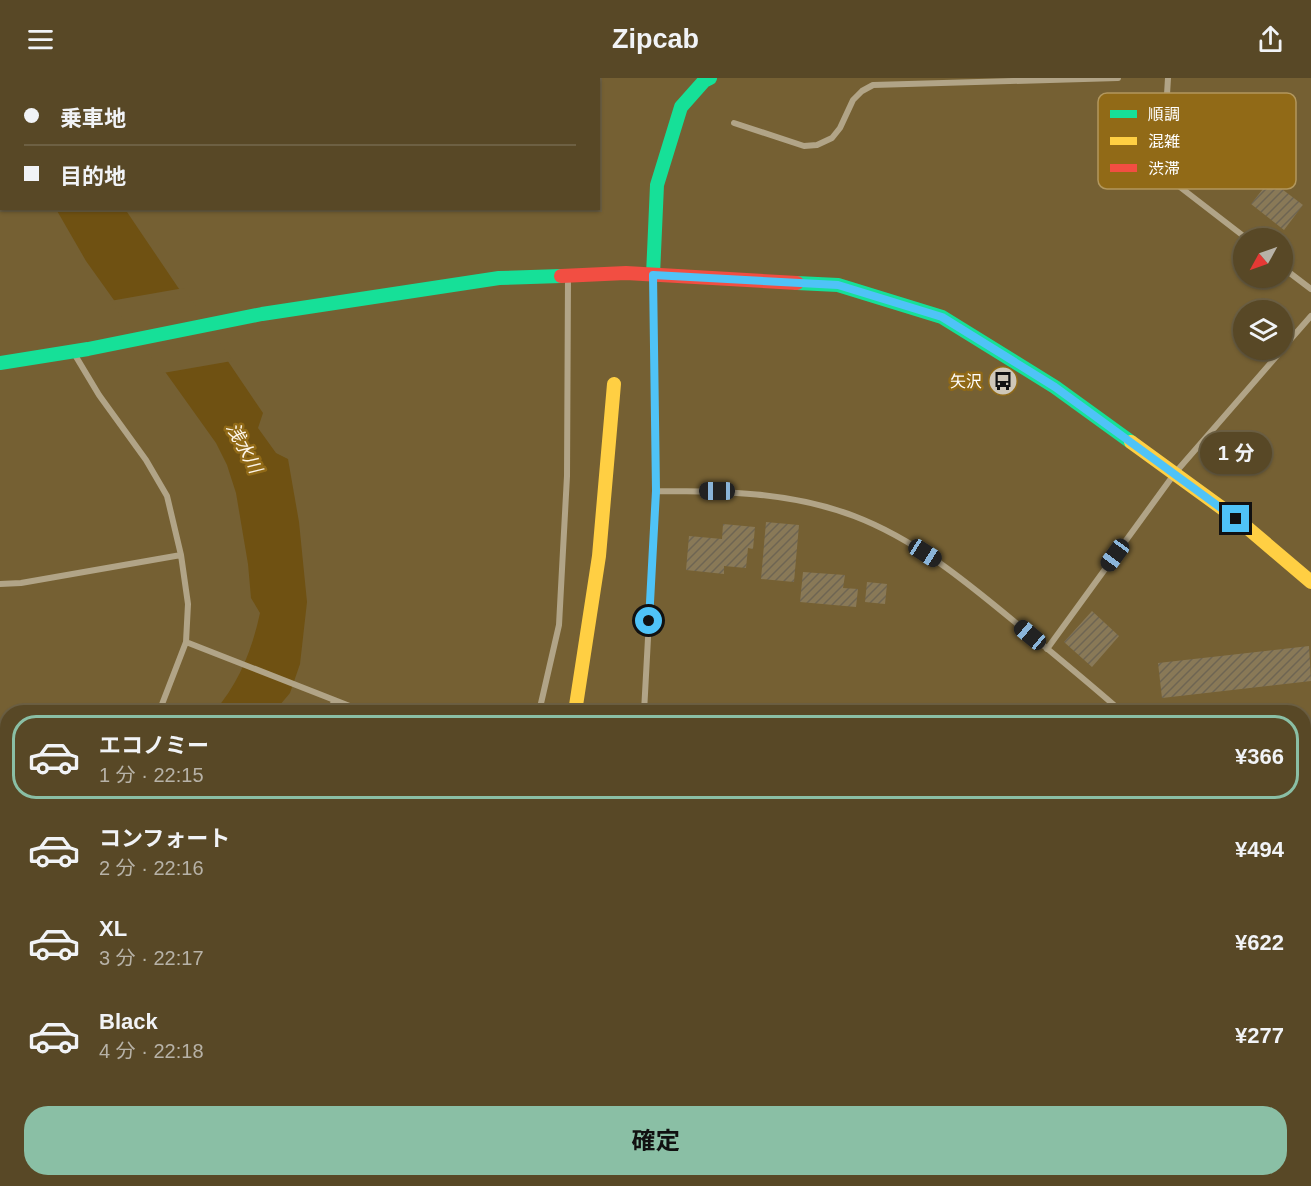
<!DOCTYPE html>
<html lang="ja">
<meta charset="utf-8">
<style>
body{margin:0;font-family:Helvetica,"Noto Sans JP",sans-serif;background:#5e4f2e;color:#f1f3f6;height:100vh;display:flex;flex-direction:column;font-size:22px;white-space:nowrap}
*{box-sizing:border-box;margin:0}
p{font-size:20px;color:#b7b2a7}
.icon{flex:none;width:33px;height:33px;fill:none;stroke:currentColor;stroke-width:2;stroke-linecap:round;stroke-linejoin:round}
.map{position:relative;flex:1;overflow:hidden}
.panel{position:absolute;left:0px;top:627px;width:1311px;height:482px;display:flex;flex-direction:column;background:#584826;border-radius:24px 24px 0 0;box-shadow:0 2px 4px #0004,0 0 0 2px #6d6043}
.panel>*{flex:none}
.hud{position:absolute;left:0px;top:0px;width:600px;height:132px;box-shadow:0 2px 4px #0004,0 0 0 2px #6d6043;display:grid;align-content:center;height:132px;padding:0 24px;background:#584826}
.needle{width:39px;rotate:230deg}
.buttons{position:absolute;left:1233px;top:150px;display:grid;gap:12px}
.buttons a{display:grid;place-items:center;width:60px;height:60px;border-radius:50%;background:#584826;box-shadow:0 2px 4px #0004,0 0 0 2px #6d6043;font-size:30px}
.end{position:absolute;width:27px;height:27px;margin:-14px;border:8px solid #4fc3f7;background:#111;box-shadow:0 0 0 3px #111}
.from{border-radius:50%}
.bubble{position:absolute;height:42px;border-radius:21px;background:#584826;box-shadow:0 2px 4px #0004,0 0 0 2px #6d6043;font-size:20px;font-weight:700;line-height:42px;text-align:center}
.car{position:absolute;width:18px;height:36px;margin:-18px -9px;border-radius:8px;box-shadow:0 0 4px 2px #0007;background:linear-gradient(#222 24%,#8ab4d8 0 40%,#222 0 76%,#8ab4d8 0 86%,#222 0)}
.hud b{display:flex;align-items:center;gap:21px;height:57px;font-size:22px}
.hud b+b{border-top:2px solid #6d6043}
.hud i{width:15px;height:15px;background:#f1f3f6}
ul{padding:10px 0 0;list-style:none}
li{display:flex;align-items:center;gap:18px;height:84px;margin:0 12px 9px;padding:0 12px;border:3px solid transparent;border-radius:24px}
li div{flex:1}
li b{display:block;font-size:22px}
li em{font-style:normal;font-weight:700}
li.active{border-color:#8abfa5}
li>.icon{width:54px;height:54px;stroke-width:1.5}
.cta{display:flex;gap:12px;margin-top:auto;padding:12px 24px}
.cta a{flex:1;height:69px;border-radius:24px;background:#8abfa5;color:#111;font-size:24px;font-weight:700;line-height:69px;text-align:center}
header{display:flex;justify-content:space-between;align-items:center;height:78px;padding:0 24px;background:#584826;font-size:27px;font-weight:700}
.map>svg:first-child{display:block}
.water{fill:#6f5112}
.pier{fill:#756033}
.building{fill:url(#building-hatch)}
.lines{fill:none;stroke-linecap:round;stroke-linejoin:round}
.street{stroke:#b1a487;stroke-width:6}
.fast{stroke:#16e098;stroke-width:14}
.slow{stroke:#ffcf43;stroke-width:14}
.jam{stroke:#f24e42;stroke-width:14}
.route{stroke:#4fc3f7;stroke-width:8}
.labels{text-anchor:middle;stroke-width:5;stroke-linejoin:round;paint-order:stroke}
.poi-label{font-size:16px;fill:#fff;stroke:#916a17;text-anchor:end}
.water-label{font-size:18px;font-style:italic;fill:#fdf5e8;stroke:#916a17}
.key{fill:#916a17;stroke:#b2975d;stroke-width:1.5}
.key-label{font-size:16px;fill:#fff}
</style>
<header><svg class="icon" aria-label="menu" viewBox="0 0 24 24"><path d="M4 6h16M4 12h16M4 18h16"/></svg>Zipcab<svg class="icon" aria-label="share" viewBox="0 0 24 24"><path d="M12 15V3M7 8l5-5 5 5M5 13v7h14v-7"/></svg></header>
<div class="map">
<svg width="1311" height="1108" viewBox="0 0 1311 1108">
<defs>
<pattern id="building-hatch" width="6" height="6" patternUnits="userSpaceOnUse" patternTransform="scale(1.5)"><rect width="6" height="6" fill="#897957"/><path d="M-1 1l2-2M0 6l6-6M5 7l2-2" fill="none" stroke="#6e6552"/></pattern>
</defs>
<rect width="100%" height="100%" fill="#756033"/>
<path class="water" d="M56,131H125L263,335L258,350L276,375L288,381L299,444L307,524L300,586L290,615L274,634H214C239,605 252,572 260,535L251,520L248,486L236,415L227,387L216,365L86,183Z
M7,843V896L0,903V850Z"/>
<path class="pier" d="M184,210L232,283L163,295L110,223Z"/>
<path class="building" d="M1270,102L1303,127L1284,152L1251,126Z
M766,444L799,447L794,504L761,501Z
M723,446L755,449L753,471L748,470L746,490L724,488V496L686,492L689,458L722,461Z
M803,494L845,497L843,510L858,511L856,529L800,524Z
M867,504L887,506L885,526L865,524Z
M1092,533L1119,558L1092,589L1064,564Z
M1309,568L1311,603L1162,620L1158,585Z
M1304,825H1311V855H1304Z
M1304,919L1311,920V950L1304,949Z
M1304,964H1311V994L1304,993Z
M0,1050L8,1059V1074L0,1080Z
M8,1096V1101H39L31,1108H1L0,1103Z
M87,1101H116L122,1108H93Z
M125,1101H155L148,1108H131Z
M342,1101H357L360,1104L356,1108H334Z
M685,1101H708L707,1108L684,1107Z
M856,1101H884L883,1108L856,1106Z
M971,1101H1002L1001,1108H970Z
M1065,1101H1092L1091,1108H1064Z
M1210,1101H1238L1237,1108H1210Z
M1109,1103L1142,1106V1108H1109Z"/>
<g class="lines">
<path class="street" d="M1168,0L1166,33L1167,99L1246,160
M734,45L804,68L817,67L832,60L840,50L853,22L862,13L873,7L1118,0
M1282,189L1311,211
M1282,271L1311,238
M75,277L99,317L146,382L167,418L181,477L188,526L186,564L159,634
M656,413C723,413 791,414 854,438C917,462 969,506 1021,549C1055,577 1089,605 1122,634
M0,506L21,505L181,477
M186,564L365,634
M1047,571L1175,395L1282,272
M645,629L707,634
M331,634L334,622
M539,634L559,547L567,398L568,200
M644,634L656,413L653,200
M0,784L8,778
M0,996L8,990
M1304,1079L1311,1080
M306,1101L312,1108
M785,1108L786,1101
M1265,1108V1101"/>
<path class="fast" d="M653,197L657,107L681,29L704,3L710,0
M797,205L838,207L942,239L1055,309L1131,364
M0,285L88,271L262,236L499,200L561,198
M220,1108L228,1101"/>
<path class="slow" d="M1131,364L1237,441L1311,504
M575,634L599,478L614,306"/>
<path class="jam" d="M561,198L626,195L797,205"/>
</g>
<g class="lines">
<path class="route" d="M649,543L656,413L653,197L838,207L942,239L1055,309L1236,441"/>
</g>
<defs>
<g id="bus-disc" transform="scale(1.5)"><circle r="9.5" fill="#cfc7b8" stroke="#916a17"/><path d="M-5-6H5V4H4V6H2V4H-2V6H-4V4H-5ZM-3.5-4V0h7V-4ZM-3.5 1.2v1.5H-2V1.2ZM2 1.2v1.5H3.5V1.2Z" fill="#111"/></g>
</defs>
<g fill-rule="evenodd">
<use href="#bus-disc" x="1003" y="303"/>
</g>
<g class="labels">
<g class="poi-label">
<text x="982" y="309">矢沢</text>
</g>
<g class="water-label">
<text transform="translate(244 370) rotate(62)" y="6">浅水川</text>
</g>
</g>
<rect x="1098" y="15" width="198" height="96" rx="9" class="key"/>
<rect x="1110" y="32" width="27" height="8" fill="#16e098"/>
<rect x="1110" y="59" width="27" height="8" fill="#ffcf43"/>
<rect x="1110" y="86" width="27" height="8" fill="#f24e42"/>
<g class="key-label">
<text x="1148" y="42">順調</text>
<text x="1148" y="69">混雑</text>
<text x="1148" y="96">渋滞</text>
</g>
</svg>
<div class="buttons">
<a><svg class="needle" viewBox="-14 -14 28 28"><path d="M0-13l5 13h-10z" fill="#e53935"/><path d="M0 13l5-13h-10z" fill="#b7b2a7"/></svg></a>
<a><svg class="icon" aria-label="layers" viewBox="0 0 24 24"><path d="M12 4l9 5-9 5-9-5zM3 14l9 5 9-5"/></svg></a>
</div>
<i class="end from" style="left:649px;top:543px"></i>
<i class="end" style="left:1236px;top:441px"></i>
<div class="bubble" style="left:1200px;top:354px;width:72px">1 分</div>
<i class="car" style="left:717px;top:413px;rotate:270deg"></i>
<i class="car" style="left:925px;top:475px;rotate:122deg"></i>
<i class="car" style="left:1115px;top:477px;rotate:216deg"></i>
<i class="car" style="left:1030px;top:557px;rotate:310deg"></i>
<div class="hud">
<b><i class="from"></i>乗車地</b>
<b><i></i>目的地</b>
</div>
<section class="panel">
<ul>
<li class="active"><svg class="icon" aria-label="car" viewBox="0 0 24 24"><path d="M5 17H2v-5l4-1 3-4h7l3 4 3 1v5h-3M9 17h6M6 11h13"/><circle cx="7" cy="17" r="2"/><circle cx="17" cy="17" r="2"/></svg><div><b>エコノミー</b><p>1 分 · 22:15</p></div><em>¥366</em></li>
<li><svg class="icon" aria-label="car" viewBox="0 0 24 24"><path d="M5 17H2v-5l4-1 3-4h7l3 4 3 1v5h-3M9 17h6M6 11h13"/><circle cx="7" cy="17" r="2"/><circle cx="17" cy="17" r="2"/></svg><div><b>コンフォート</b><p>2 分 · 22:16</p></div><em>¥494</em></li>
<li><svg class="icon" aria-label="car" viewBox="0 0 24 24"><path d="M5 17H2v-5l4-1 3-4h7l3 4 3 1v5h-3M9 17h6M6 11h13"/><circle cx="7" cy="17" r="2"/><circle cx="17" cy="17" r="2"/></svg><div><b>XL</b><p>3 分 · 22:17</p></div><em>¥622</em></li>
<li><svg class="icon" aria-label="car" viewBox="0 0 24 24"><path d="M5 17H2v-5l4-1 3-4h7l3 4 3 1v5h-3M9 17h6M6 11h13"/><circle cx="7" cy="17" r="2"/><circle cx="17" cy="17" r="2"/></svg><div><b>Black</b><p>4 分 · 22:18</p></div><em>¥277</em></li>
</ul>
<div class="cta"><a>確定</a></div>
</section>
</div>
